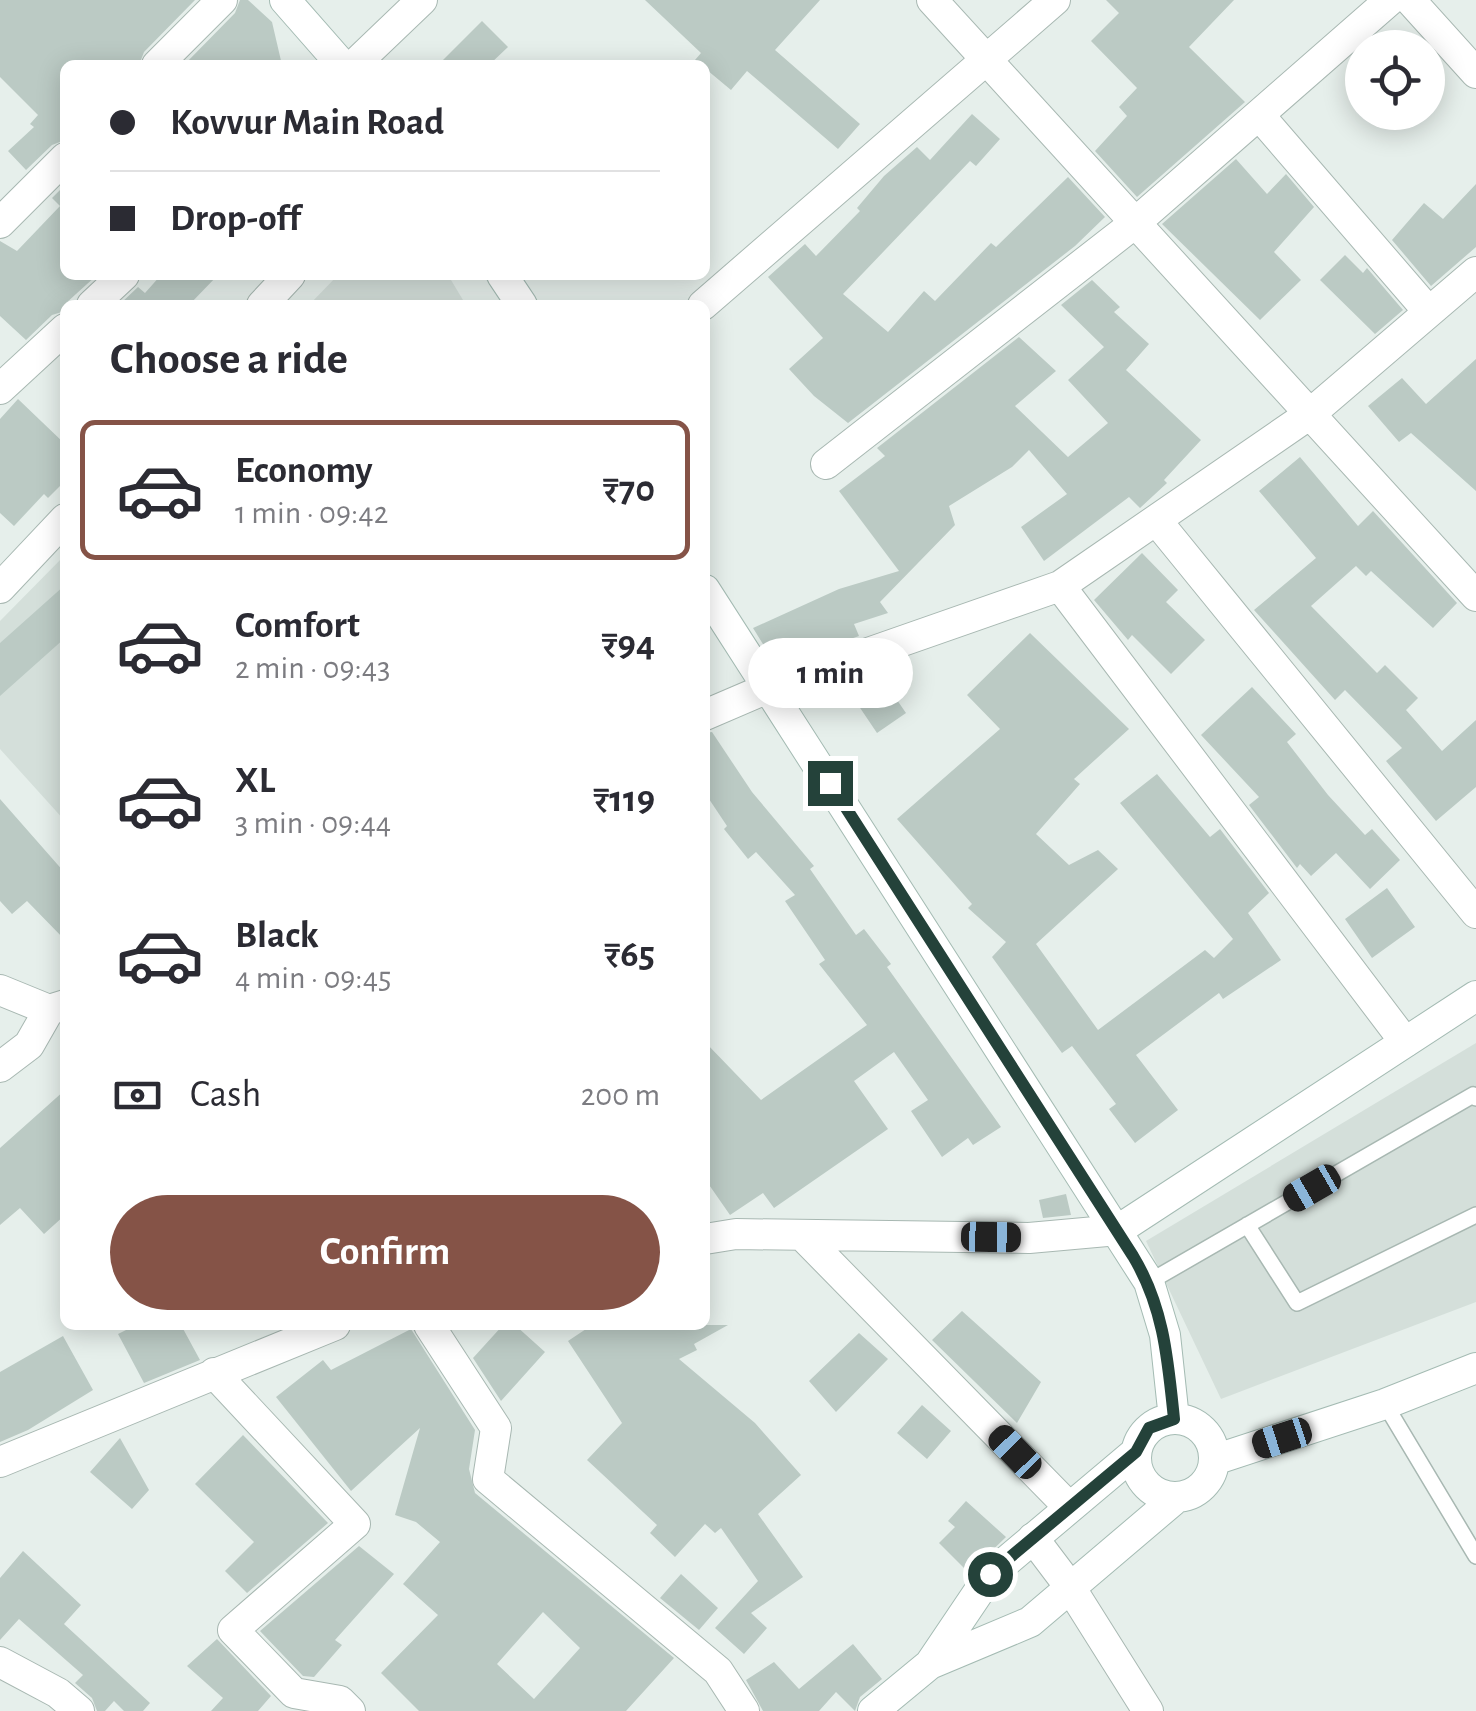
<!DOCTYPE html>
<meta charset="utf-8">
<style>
body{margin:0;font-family:"Alegreya Sans",sans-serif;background:#f2f2f3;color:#2b2b33;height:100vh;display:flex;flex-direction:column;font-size:38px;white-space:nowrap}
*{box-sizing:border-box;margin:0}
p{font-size:32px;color:#7c7c81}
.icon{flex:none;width:55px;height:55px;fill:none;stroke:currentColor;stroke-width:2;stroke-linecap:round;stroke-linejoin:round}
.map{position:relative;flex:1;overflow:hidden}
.drawer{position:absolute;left:60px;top:300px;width:650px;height:1030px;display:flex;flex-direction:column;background:#fff;border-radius:15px;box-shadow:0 5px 25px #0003}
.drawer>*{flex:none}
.guide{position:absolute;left:60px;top:60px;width:650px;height:220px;border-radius:15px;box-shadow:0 5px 25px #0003;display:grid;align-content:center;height:220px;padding:0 50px;background:#fff}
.fabs{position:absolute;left:1345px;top:30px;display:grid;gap:20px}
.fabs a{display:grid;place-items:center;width:100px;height:100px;border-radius:50%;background:#fff;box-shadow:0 5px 25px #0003;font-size:50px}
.end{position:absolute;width:45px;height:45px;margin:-22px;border:12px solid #24423a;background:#fff;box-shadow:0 0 0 5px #fff}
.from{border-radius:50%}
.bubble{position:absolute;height:70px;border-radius:35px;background:#fff;box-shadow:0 5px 25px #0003;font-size:32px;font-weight:700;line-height:70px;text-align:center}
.car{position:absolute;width:30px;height:60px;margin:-30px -15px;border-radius:12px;box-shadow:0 0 8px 2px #0007;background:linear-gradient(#222 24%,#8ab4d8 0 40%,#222 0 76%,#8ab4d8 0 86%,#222 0)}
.guide b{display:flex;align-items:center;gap:35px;height:95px;font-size:38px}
.guide b+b{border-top:2px solid #e1e1e2}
.guide i{width:25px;height:25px;background:#2b2b33}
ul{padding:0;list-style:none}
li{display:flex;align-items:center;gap:30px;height:140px;margin:0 20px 15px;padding:0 30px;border:5px solid transparent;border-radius:15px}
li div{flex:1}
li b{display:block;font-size:38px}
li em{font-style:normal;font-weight:700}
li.selected{border-color:#855347}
li>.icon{width:90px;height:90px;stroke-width:1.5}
h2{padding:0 50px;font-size:45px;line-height:120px}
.pay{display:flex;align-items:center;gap:25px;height:110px;padding:0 50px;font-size:38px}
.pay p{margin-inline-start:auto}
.cta{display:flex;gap:20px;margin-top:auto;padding:20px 50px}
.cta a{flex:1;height:115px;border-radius:60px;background:#855347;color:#fff;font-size:40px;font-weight:700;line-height:115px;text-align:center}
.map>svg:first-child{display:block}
.built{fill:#d4dfda}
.building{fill:#bbcac4;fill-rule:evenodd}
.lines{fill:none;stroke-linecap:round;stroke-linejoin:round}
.lane-casing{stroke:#a8b8b2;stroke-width:18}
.street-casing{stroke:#a8b8b2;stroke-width:32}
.secondary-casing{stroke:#a4bbb3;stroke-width:32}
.lane{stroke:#fff;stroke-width:15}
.street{stroke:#fff;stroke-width:30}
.secondary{stroke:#fff;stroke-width:30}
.route{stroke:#24423a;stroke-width:12}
</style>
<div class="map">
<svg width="1476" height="1711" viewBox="0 0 1476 1711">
<rect width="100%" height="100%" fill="#e6efeb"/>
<path class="built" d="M338,275H448L466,305H309Z
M65,555V821L0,749V621Z
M1476,1043V1302L1221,1399L1146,1241Z"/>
<path class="building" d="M0,0H195L144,52L139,65H65V140L52,145L26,170L8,151L34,127L30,124L38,115L0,77Z
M240,0H248L272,22L282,65H184L235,13Z
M645,0H820L775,50L860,124L838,149L747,71L731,90L695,60L701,53Z
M1106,0H1234L1189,47L1245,102L1137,197L1095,151L1127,116L1119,107L1137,88L1091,41L1119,13Z
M482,21L508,47L489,65H438Z
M972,114L1000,139L976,166L970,161L843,294L888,332L924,291L935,301L991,243L996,247L1068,177L1105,217L1075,246L848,423L814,396L789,369L823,338L768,277L805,244L816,256L860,211L857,208L884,176L917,147L930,160Z
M1236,159L1267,194L1286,174L1314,207L1274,252L1301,280L1260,320L1162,224Z
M1476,184V247L1431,286L1392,240L1424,203L1443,219Z
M65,185V275H97L65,304V311L52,315L26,340L0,316V241L17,251L60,206L52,198Z
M1345,255L1363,273L1367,268L1403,310L1375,334L1320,280Z
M161,275H218L189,305L120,304L138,287L145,293Z
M1092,280L1120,307L1114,312L1149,344L1126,370L1201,440L1164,480L1167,483L1140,508L1129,497L1044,561L1021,527L1067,494L1029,450L1012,467L949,506L955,525L880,602L888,613L854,624L859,636L776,665L753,628L839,589L899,571L839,491L885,456L877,448L1019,337L1056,371L1015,406L1068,457L1108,423L1068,380L1104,347L1061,305Z
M1476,359V491L1411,433L1399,442L1368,406L1402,378L1426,404Z
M18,399L65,444V481L48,498L44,494L14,526L0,513V419Z
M1300,457L1358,526L1373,511L1457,603L1433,628L1371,571L1366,576L1356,566L1311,606L1377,673L1385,665L1418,698L1406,710L1442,751L1476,720V787L1436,821L1386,761L1402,748L1345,690L1335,700L1254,610L1316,558L1259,491Z
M1142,553L1178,590L1166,602L1205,640L1171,674L1132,635L1128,640L1094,600Z
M65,585V638L0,696V643Z
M1030,633L1129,729L1074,779L1080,784L1036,834L1069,865L1098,850L1118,869L1036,944L1098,1030L1205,950L1214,958L1233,939L1120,803L1157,774L1210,837L1220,829L1269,893L1248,913L1281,960L1223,999L1219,993L1136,1055L1178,1110L1135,1143L1109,1109L1116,1104L1072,1046L1062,1053L992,957L1006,942L968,908L972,904L897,819L1000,729L967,695Z
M879,674L906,713L877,733L850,693Z
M1252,687L1296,734L1287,742L1328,795L1365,835L1372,829L1400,860L1370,889L1336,853L1311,876L1300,864L1297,868L1249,805L1259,797L1201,735Z
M712,732L752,792L814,866L810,869L856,935L864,929L891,964L887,967L1001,1127L973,1145L968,1138L942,1157L911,1111L928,1100L894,1052L854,1081L888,1129L774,1208L763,1193L730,1215L705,1179V1042L761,1100L867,1025L819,964L825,960L785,901L795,895L756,852L748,859L724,829L727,826L705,793V733Z
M0,799L65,873V940L27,901L12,914L0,901Z
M1387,888L1415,927L1372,958L1345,919Z
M65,1090V1215L44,1234L20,1208L0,1225V1148Z
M1066,1194L1071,1215L1043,1218L1039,1200Z
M962,1311L1041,1382L1017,1423L932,1340Z
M136,1325H181L200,1360L144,1383L118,1334Z
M503,1325H515L545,1352L501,1401L473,1358Z
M592,1325H728L694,1344L697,1350L679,1359L755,1423L801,1475L758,1514L803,1577L751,1613L767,1628L744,1654L715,1628L758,1581L721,1528L715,1533L705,1524L675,1557L650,1533L657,1525L587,1460L622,1423L568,1341Z
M411,1329L475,1430L469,1469L475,1493L674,1658L626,1711H419L381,1673L438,1615L403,1584L440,1542L416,1522L395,1515L420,1428L351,1491L276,1397L323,1360L331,1370ZM543,1612L580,1648L534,1699L497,1664Z
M859,1333L888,1359L836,1412L809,1381Z
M63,1336L93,1390L28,1430L0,1442V1372Z
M922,1405L951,1431L927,1459L897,1433Z
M243,1435L328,1523L247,1593L225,1571L254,1542L195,1484Z
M120,1438L149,1490L132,1509L90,1472Z
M966,1501L1006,1537L969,1573L939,1543L955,1527L948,1521Z
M359,1546L394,1574L335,1640L342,1645L314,1677L303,1676L260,1631Z
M23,1551L81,1605L64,1624L150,1703L143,1711H124L114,1701L105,1711H97L92,1698L75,1683L83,1675L19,1619L0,1640V1578Z
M681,1574L718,1608L699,1630L660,1598Z
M217,1639L271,1696L258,1711H211L223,1698L187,1666Z
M853,1644L882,1679L860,1697L855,1711L836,1692L819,1711H763L746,1680L774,1662L799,1689Z"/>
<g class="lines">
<g class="lane-casing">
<path id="lane" d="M1247,1225L1297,1303L1476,1215
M1149,1282L1473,1095L1476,1098
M1385,1404L1476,1556"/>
</g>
<g class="street-casing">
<path id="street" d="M932,0L1476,596
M1410,0L1476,73
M157,65L222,0
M354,65L422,0
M1259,115L1429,312
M0,223L65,158
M92,305L124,275
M262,305L290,275
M703,305L1055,0
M0,389L65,329
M826,464L1135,223L1390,0
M1156,520L1476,913
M1060,586L1405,1042
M0,588L65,519
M705,715L768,688L1060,586L1310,414L1476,272
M0,990L49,1010L65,1005
M0,1067L29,1045L49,1010
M802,1235L1068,1506
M705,1239L736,1234L1029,1238L1118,1230
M429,1325L496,1428L488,1479L718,1671L744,1711
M214,1373L355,1524L233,1630L294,1693L340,1701L350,1711
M0,1462L335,1325
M1033,1538L1070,1587L1148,1711
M0,1662L58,1693L79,1711"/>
</g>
<g class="secondary-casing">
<path id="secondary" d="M285,0L342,65
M502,275L522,305
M705,590L1149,1282L1165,1335L1174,1419
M1118,1230L1476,996
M1136 1458a39 39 0 1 1 78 0a39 39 0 1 1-78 0Z
M1214,1460L1385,1404L1476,1368
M930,1664L990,1575L1136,1452
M873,1711L930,1664L1030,1622L1176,1498"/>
</g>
<use href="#lane" class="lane"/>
<use href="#street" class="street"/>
<use href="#secondary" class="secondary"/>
</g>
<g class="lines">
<path class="route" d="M830,783L1133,1256C1164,1307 1168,1361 1174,1419L1149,1428L1136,1452L990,1574"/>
</g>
</svg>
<div class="fabs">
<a><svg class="icon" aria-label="locate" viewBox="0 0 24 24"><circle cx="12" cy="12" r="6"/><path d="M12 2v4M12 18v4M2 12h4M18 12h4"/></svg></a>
</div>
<i class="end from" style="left:990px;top:1574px"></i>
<i class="end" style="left:830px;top:783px"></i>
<div class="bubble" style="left:748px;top:638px;width:165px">1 min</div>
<i class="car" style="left:1312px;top:1188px;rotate:240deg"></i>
<i class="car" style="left:991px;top:1237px;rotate:91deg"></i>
<i class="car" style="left:1282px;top:1438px;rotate:252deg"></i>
<i class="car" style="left:1015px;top:1452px;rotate:316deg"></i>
<div class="guide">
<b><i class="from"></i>Kovvur Main Road</b>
<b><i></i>Drop-off</b>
</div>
<section class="drawer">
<h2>Choose a ride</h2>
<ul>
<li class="selected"><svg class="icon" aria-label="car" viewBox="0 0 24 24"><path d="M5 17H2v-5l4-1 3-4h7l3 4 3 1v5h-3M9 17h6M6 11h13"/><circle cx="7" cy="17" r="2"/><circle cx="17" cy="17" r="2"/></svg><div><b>Economy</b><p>1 min · 09:42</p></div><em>₹70</em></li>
<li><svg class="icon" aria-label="car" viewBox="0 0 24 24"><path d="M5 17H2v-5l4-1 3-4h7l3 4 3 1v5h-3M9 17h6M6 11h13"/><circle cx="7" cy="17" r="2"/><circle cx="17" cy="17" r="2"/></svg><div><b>Comfort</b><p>2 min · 09:43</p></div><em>₹94</em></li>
<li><svg class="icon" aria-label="car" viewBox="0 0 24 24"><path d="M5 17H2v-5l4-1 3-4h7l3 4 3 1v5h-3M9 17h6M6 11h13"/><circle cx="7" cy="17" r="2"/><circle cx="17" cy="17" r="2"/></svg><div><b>XL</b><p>3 min · 09:44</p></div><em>₹119</em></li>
<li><svg class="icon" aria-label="car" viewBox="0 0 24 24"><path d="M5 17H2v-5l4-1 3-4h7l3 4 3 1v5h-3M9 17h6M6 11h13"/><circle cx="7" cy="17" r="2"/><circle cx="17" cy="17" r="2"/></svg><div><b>Black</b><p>4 min · 09:45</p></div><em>₹65</em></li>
</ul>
<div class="pay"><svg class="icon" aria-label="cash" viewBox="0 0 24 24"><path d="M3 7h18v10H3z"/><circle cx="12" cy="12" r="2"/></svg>Cash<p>200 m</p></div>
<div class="cta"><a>Confirm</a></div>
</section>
</div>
